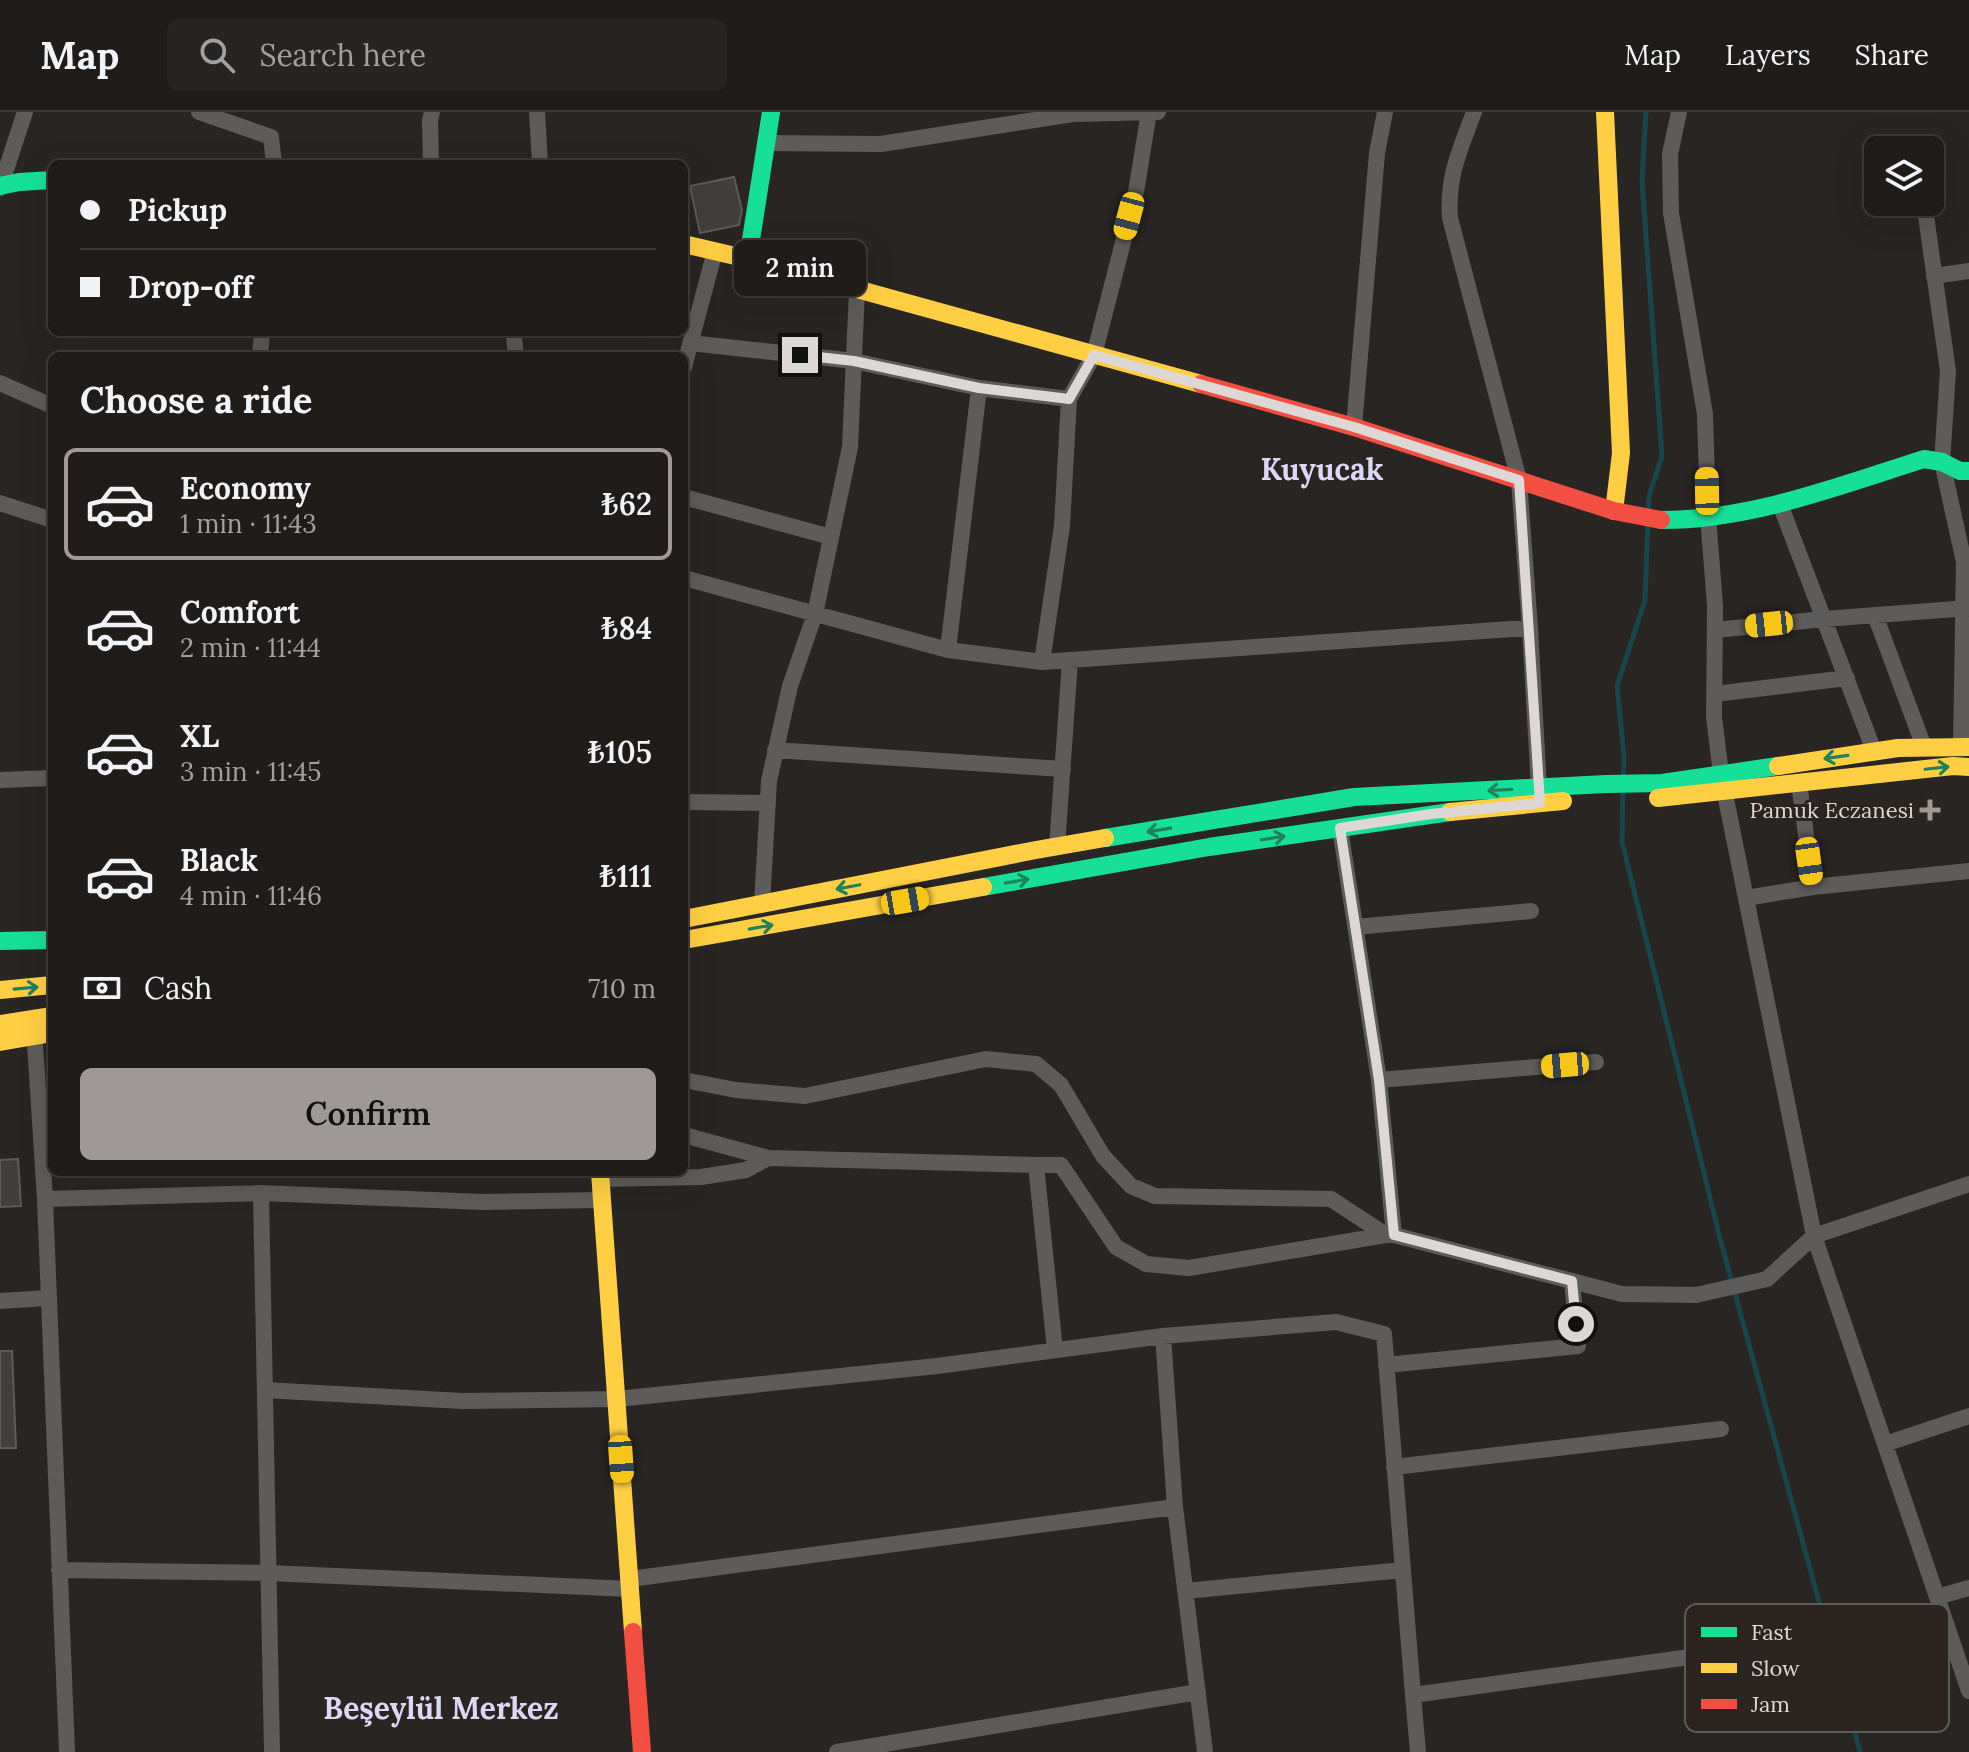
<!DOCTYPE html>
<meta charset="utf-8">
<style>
body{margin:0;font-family:Lora,serif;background:#272523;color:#f1f3f6;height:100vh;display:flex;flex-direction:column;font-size:30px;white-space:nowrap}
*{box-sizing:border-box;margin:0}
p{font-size:26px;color:#a1a1a2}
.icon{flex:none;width:44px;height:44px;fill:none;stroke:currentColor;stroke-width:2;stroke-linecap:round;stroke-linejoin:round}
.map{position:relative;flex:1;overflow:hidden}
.side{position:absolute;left:48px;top:240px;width:640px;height:824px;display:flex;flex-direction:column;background:#1f1c1a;border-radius:12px;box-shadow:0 8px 32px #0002,0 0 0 2px #3c3a39}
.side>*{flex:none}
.banner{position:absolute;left:48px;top:48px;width:640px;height:176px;border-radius:12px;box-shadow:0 8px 32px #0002,0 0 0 2px #3c3a39;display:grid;align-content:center;height:176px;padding:0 32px;background:#1f1c1a}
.fabs{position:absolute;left:1864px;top:24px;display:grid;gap:16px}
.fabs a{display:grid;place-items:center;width:80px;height:80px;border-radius:12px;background:#1f1c1a;box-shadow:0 8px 32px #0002,0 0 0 2px #3c3a39;font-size:40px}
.end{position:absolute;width:36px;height:36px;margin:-18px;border:10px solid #ddd8d6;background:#111;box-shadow:0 0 0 4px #111}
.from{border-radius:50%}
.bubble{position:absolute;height:56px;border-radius:12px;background:#1f1c1a;box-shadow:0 8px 32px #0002,0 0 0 2px #3c3a39;font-size:26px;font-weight:600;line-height:56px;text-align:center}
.car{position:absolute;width:24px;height:48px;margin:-24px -12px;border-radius:10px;box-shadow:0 0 6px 2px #0007;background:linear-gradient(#f5c518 24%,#345 0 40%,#f5c518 0 76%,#345 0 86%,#f5c518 0)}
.banner b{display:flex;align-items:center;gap:28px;height:76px;font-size:30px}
.banner b+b{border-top:2px solid #3c3a39}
.banner i{width:20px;height:20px;background:#f1f3f6}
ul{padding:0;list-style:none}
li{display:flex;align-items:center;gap:24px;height:112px;margin:0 16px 12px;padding:0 16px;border:4px solid transparent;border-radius:12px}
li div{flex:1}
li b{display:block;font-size:30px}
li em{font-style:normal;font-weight:600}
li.on{border-color:#9e9997}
li>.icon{width:72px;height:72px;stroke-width:1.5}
h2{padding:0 32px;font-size:36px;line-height:96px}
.pay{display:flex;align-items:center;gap:20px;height:88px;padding:0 32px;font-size:30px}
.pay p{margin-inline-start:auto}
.cta{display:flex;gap:16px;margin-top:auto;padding:16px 32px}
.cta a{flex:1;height:92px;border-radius:12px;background:#9e9997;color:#111;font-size:32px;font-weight:600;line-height:92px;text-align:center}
header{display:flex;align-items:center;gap:48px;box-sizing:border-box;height:112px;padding:0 40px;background:#1f1c1a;border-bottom:2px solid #3c3a39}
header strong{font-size:38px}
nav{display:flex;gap:44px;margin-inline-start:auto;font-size:28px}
.search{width:560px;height:72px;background:#272523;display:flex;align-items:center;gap:20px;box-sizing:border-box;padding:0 28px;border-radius:12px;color:#a1a1a2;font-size:30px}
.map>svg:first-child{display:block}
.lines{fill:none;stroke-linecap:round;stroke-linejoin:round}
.stream{stroke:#15464c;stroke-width:5}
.building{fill:#423e3d;stroke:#5e5a59;stroke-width:2}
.street{stroke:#5d5c5a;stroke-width:16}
.fast{stroke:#16e098;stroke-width:18}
.slow{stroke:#ffcf43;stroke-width:18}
.jam{stroke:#f24e42;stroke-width:18}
.oneway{stroke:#20825c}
.route{stroke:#ddd8d6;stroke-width:10}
.poi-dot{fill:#9e9997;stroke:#2b2421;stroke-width:3}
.labels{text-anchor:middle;stroke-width:6;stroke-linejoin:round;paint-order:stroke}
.poi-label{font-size:22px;fill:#ddd8d6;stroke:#2b2421;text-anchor:end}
.district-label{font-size:30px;font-weight:bold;fill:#dad8f6;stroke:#2b2421}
.key{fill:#2b2421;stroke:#605a57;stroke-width:2}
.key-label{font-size:22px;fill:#ddd8d6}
</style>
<header>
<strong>Map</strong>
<div class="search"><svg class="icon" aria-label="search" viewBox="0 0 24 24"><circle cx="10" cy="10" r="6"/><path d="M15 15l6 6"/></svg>Search here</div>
<nav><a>Map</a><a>Layers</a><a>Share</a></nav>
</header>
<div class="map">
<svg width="1969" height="1640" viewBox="0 0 1969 1640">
<rect width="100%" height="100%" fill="#292523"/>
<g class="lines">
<path class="stream" d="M1646,0L1642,69L1662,344L1649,384L1648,400
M1623,667L1624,645L1617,574L1645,488L1648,410
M1623,677L1622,730L1721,1130L1860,1640"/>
</g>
<path class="building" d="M734,65L742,98L739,113L700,121L690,74Z
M18,1047L21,1094L0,1095V1048Z
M0,1239H12L16,1336H0Z"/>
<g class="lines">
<path class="street" d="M199,0L271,25L274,52
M537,0L540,52
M1679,0L1670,42L1671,101L1705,302L1708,404L1715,494L1714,605L1721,662L1814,1124L1969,1579
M766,31L881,32L1073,2L1158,0
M431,52L430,9L432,0
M0,76L25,0
M1924,90L1948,259L1942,350L1964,450L1961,635
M1934,164L1969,159
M515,220L514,225L516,244
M690,231L854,249L979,276L1069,287
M260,244L262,220
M684,255L715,139
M0,271L52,294
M1354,315L1377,41L1385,0
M684,385L831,425
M0,391L52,408
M1780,392L1874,639
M684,466L948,538L1042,550L1511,517H1530L1519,368L1450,106C1447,64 1460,38 1474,0
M1875,503L1924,635
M1530,517L1539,676
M1715,518L1824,507L1969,496
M948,538L979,276
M1042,550L1062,414L1069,287L1094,243L1136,80L1149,0
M1715,582L1847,566
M775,638L1063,657
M0,668L52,666
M1799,671L1813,775
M684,690L768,691
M1340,716L1379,968L1394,1123
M1057,735L1070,548
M1746,786L1813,775L1969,759
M762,792L769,669L790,574L815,502L850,335L857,178
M1355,815L1531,799
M34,916L45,1087L67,1640
M684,968L736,978L805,984L986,947L1036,952L1061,973L1103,1044L1131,1074L1155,1084L1331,1087L1386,1123H1394L1622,1182L1696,1183L1767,1167L1814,1124L1969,1072
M1379,968L1596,950
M684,1023L768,1046L1036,1053L1055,1238
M1036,1053H1061L1116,1135L1146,1152L1189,1156L1386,1123
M601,1067L701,1065L746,1058L768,1046
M261,1081L272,1640
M45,1087L261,1081L483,1090L602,1088
M0,1189L48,1186
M1163,1224L1175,1395L1205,1640
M1386,1253L1578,1234L1572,1169
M265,1278L462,1289L617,1287L937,1254L1163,1224L1336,1210L1384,1222L1413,1583
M1885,1332L1969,1304
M1394,1355L1721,1317
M59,1458L268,1461L630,1477
M630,1467L1175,1395
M1185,1479L1403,1458
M1937,1485L1969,1476
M837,1640L1198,1580
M1418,1640L1413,1583L1770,1534"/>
<path class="fast" d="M0,74L19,70L52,68
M748,147L771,0
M1661,408C1751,408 1839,374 1924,347L1942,350L1960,359H1969
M1105,726L1354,685L1606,672L1662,671L1778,654
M983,775L1209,735L1450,700
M0,829L52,828"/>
<path class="slow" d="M1605,0L1621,341L1614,399
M684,132L748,147L1201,272
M1778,654L1898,636L1969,635
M1658,686L1953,654L1969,655
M1450,700L1563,689
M684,807L1036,738L1105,726
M684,828L983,775
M0,878L52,873
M0,912L52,904
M0,930L52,921
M600,1060L633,1520"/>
<path class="jam" d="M1201,272L1354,315L1614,399L1661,408
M633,1520L642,1640"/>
</g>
<defs><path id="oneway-shaft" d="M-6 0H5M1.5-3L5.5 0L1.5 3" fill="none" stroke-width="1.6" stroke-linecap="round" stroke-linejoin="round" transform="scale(2)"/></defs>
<g class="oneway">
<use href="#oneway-shaft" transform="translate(1836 645) rotate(172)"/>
<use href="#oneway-shaft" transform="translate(1937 656) rotate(-6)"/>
<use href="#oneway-shaft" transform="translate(1500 678) rotate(177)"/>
<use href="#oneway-shaft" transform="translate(1159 718) rotate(171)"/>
<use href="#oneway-shaft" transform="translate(1273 726) rotate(-9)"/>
<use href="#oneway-shaft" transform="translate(1017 769) rotate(-10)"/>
<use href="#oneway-shaft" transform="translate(848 775) rotate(169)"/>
<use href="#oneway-shaft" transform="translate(761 815) rotate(-10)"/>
<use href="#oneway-shaft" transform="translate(26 876) rotate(-5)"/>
</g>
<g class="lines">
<path class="route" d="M800,243L854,249L979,276L1069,287L1094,243L1354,315L1519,368L1540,691L1431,702L1340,716L1379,968L1394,1123L1572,1169L1576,1212"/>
</g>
<path class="poi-dot" d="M1926 686h8v8h8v8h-8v8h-8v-8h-8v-8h8z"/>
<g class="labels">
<g class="poi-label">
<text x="1914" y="706">Pamuk Eczanesi</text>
</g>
<g class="district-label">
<text x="1322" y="368">Kuyucak</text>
<text x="441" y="1607">Beşeylül Merkez</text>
</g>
</g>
<rect x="1685" y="1492" width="264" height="128" rx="12" class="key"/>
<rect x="1701" y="1515" width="36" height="10" fill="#16e098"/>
<rect x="1701" y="1551" width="36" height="10" fill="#ffcf43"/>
<rect x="1701" y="1587" width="36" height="10" fill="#f24e42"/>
<g class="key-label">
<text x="1751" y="1528">Fast</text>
<text x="1751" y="1564">Slow</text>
<text x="1751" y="1600">Jam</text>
</g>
</svg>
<div class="fabs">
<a><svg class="icon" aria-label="layers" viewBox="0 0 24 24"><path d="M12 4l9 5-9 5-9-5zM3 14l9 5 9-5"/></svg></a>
</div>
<i class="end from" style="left:1576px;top:1212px"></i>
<i class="end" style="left:800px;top:243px"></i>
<div class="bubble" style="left:734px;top:128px;width:132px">2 min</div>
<i class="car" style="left:1129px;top:104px;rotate:195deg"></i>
<i class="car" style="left:1707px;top:379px;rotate:359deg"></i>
<i class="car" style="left:1769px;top:512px;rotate:264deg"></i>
<i class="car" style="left:1809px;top:749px;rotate:172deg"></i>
<i class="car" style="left:905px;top:789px;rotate:80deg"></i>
<i class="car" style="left:1565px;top:953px;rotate:265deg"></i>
<i class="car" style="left:621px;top:1347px;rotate:176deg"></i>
<div class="banner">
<b><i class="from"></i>Pickup</b>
<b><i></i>Drop-off</b>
</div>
<section class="side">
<h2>Choose a ride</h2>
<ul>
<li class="on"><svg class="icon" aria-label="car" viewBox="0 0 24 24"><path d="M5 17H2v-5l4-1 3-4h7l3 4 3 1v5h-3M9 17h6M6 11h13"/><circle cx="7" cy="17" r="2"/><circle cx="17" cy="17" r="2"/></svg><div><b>Economy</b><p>1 min · 11:43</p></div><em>₺62</em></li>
<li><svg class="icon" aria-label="car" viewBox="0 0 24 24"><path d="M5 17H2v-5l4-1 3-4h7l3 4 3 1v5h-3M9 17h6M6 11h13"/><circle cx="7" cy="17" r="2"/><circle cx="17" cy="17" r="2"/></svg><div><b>Comfort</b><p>2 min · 11:44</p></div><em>₺84</em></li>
<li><svg class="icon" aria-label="car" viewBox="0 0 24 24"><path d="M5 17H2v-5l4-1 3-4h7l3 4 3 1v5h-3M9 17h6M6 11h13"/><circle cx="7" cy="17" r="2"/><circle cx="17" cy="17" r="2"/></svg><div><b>XL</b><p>3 min · 11:45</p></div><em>₺105</em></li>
<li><svg class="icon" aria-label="car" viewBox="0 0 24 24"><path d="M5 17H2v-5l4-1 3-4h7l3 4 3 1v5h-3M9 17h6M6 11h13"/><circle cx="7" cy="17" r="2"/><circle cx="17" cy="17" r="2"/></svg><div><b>Black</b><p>4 min · 11:46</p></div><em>₺111</em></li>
</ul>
<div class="pay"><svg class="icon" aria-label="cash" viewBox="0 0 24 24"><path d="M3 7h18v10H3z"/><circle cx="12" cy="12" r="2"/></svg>Cash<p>710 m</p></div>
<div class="cta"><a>Confirm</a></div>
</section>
</div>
